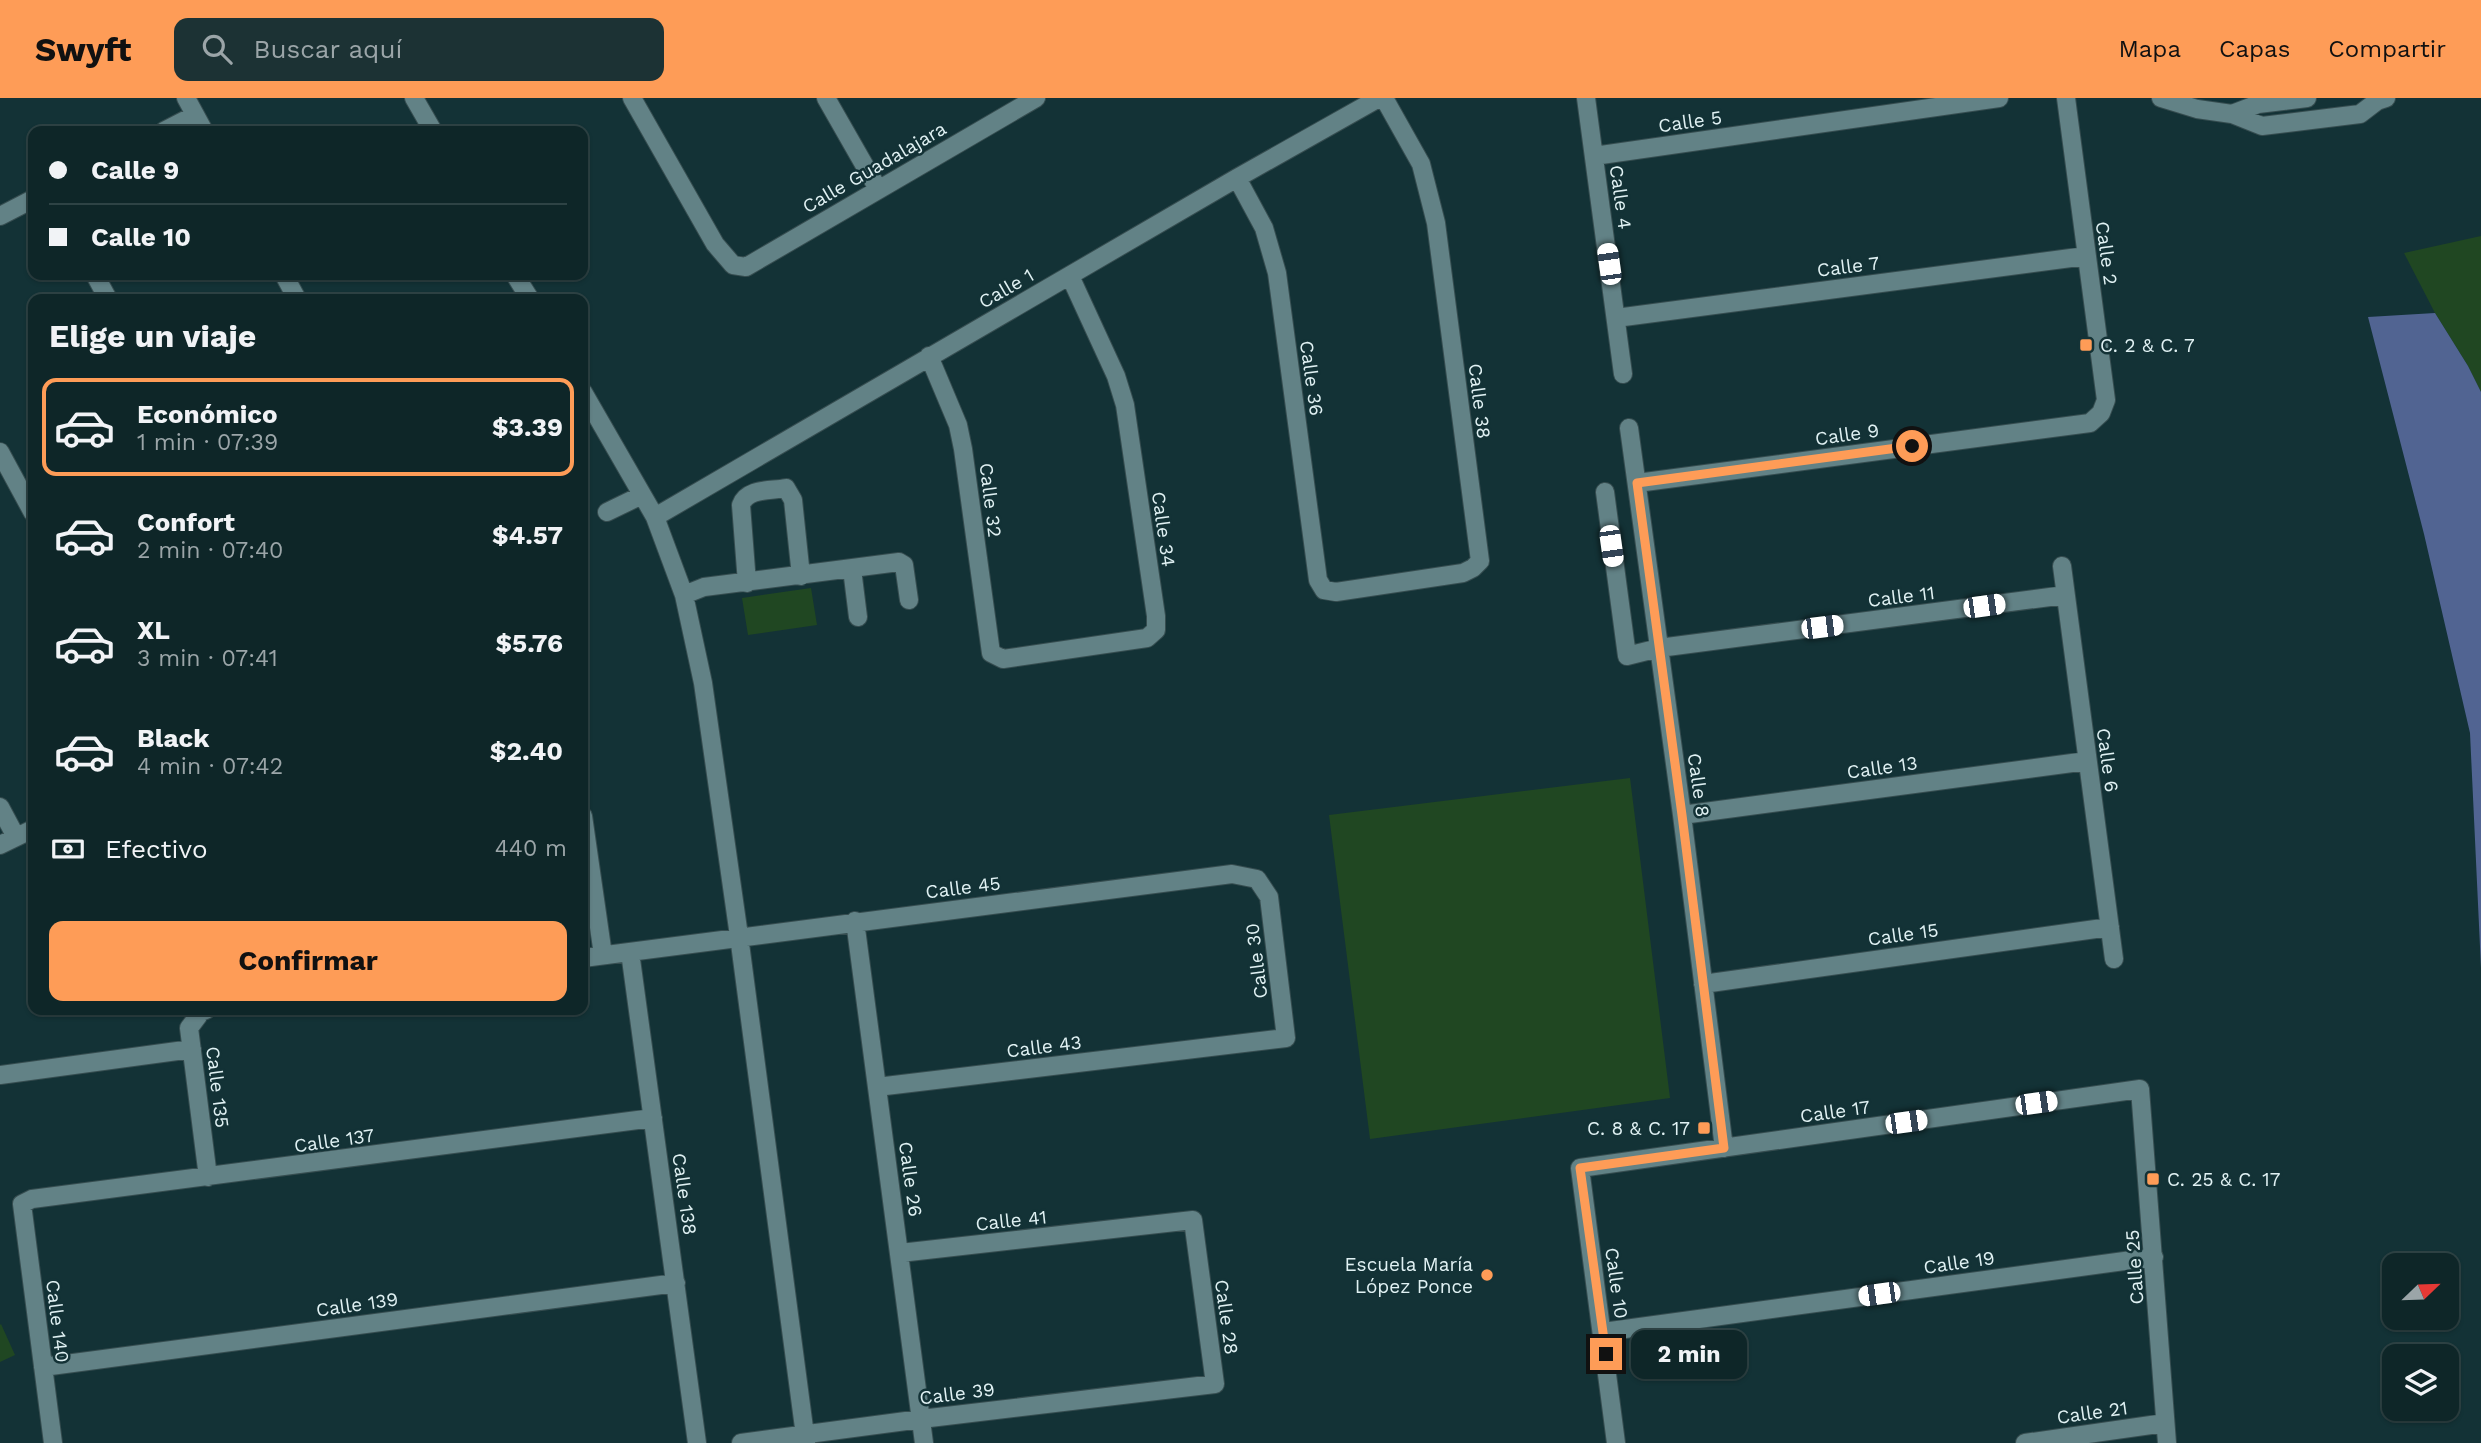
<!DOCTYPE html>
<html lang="es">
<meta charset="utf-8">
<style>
body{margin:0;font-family:"Work Sans",sans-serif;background:#1c3234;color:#f1f3f6;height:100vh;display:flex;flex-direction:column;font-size:26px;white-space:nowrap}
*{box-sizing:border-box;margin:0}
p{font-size:23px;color:#9ba5a8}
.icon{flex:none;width:38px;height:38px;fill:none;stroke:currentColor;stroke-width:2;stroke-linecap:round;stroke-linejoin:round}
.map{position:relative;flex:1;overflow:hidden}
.details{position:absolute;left:28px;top:196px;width:560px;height:721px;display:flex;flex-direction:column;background:#0e2628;border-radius:14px;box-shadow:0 2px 5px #0004,0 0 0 2px #2e4345}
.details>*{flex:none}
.top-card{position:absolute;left:28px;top:28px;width:560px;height:154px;border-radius:14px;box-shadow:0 2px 5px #0004,0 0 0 2px #2e4345;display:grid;align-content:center;height:154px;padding:0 21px;background:#0e2628}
.needle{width:46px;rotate:67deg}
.controls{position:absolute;left:2382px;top:1155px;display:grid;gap:14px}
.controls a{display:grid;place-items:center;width:77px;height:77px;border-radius:14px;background:#0e2628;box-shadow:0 2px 5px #0004,0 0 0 2px #2e4345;font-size:35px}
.end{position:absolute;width:32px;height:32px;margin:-16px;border:9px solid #fe9c57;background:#111;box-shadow:0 0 0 4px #111}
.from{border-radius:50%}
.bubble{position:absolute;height:49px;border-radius:14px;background:#0e2628;box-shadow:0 2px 5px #0004,0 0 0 2px #2e4345;font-size:23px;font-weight:700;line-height:49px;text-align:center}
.car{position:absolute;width:21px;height:42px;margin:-21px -10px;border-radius:9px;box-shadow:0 0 5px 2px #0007;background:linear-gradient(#fff 24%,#345 0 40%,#fff 0 76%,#345 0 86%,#fff 0)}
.top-card b{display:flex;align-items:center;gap:24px;height:66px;font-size:26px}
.top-card b+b{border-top:2px solid #2e4345}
.top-card i{width:18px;height:18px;background:#f1f3f6}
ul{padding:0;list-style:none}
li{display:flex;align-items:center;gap:21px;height:98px;margin:0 14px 10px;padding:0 7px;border:4px solid transparent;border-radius:14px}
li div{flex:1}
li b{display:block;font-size:26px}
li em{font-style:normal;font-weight:700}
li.selected{border-color:#fe9c57}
li>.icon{width:63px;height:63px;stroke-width:1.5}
h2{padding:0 21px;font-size:32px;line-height:84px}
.pay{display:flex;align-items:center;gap:18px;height:77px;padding:0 21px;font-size:26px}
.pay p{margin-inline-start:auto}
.primary-button{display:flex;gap:14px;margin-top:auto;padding:14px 21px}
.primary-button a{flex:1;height:80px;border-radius:14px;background:#fe9c57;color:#111;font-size:28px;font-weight:700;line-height:80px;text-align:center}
header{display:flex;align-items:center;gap:42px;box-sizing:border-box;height:98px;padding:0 35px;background:#fe9c57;color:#111}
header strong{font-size:33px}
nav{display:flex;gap:38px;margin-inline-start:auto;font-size:24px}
.search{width:490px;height:63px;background:#1c3234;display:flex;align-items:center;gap:18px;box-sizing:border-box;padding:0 24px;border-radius:14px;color:#9ba5a8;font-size:26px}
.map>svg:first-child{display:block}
.green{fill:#204722}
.water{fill:#516492}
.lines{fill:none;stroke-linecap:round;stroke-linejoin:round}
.minor-casing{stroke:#364d50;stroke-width:20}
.minor{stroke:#628286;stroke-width:18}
.route{stroke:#fe9c57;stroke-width:9}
.poi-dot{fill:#fe9c57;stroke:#133236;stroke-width:2.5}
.labels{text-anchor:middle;stroke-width:5;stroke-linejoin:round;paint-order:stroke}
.street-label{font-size:19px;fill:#e0f1f3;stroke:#133236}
.poi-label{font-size:19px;fill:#e0f1f3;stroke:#133236;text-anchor:start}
</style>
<header>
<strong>Swyft</strong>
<div class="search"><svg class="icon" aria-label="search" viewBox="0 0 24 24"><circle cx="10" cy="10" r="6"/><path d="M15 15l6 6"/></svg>Buscar aquí</div>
<nav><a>Mapa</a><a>Capas</a><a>Compartir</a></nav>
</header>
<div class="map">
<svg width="2481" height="1345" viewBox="0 0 2481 1345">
<rect width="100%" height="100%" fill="#133236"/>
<path class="green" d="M2481,138V294L2468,268L2435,215L2404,155Z
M811,490L817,527L748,537L742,500Z
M1630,680L1670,1000L1370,1041L1329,717Z
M1,1226L15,1257L0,1264V1227Z"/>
<path class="water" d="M2435,215L2468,268L2481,294V870L2470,635L2424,436L2368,219Z"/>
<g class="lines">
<g class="minor-casing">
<path id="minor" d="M186,0L204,33
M414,0L433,33
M632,0L715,146L733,167L746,169L1036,0
M826,0L878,91
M1586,0L1623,276
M2161,0L2197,11L2232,16L2262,28L2360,16L2377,3L2386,0
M2232,16L2258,6L2307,0
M164,33L195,17
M1594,58L1999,0
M1237,80L1264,130L1277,175L1318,482L1324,492L1336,494L1463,475L1473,470L1480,463L1436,125L1421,66L1384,0
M0,118L33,101
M95,177L108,201
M284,177L297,201
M515,177L530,201
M1616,220L2086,158
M929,258L958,327L963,351L991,555L1003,561L1147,540L1156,532V518L1125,307L1116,278L1070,178
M583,294L655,419L684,497L703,585L739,838L806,1345
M1629,330L1682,717L1724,1050
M0,354L33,415
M1637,385L2090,325L2101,315L2106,302L2066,0
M1605,394L1627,558L1659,550L2065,497
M607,414L642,397
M655,419L1237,80L1379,0
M2062,468L2114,861
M852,471L858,519
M747,485L741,407C747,390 771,393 786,390L793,402L801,478
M684,497L704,489L899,464L904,467L909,502
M0,709L16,739
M1682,717L2087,663
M583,718L603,857
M0,747L33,731
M855,823L924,1345
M630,854L697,1345
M583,860L1232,776L1257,781L1269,799L1286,940L877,989
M1703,886L2110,829
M206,912L201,914L189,930L208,1079
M0,977L192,951
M1603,1234L2154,1159
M43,1269L676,1185
M53,1345L22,1106L32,1101L653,1020
M741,1345L921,1321L1215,1286L1193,1122L900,1155
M1616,1345L1580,1070L2140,991L2167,1345
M2025,1345L2165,1325"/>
</g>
<use href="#minor" class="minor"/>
</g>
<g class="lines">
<path class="route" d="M1606,1256L1580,1070L1724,1050L1682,717L1637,385L1912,348"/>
</g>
<g class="poi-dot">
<rect x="2079" y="240" width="14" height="14" rx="3.5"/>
<rect x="1697" y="1023" width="14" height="14" rx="3.5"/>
<rect x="2146" y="1074" width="14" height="14" rx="3.5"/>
<circle cx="1487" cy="1177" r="7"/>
</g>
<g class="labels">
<g class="street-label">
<text transform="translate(1690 23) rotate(-8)" y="7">Calle 5</text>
<text transform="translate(874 69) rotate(-30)" y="7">Calle Guadalajara</text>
<text transform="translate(1621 99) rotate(82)" y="7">Calle 4</text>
<text transform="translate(2107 155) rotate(82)" y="7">Calle 2</text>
<text transform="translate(1848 168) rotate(-7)" y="7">Calle 7</text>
<text transform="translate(1006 190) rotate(-30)" y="7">Calle 1</text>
<text transform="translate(1312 280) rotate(82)" y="7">Calle 36</text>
<text transform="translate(1480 303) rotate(83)" y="7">Calle 38</text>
<text transform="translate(1847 336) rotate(-8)" y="7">Calle 9</text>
<text transform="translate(991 402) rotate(83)" y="7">Calle 32</text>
<text transform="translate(1164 431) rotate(82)" y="7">Calle 34</text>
<text transform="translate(1901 498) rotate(-7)" y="7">Calle 11</text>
<text transform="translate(2108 662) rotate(82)" y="7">Calle 6</text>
<text transform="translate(1882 669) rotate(-8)" y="7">Calle 13</text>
<text transform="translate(1699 687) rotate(82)" y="7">Calle 8</text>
<text transform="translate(963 789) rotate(-7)" y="7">Calle 45</text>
<text transform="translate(1903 836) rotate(-8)" y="7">Calle 15</text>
<text transform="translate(1256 863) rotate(-97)" y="7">Calle 30</text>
<text transform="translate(1044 948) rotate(-7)" y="7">Calle 43</text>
<text transform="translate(218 989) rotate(83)" y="7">Calle 135</text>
<text transform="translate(1835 1013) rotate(-8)" y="7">Calle 17</text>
<text transform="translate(334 1042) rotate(-8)" y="7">Calle 137</text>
<text transform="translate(911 1081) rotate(82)" y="7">Calle 26</text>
<text transform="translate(685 1096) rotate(82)" y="7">Calle 138</text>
<text transform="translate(1011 1122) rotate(-6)" y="7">Calle 41</text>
<text transform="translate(1959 1164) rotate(-8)" y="7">Calle 19</text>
<text transform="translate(2134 1169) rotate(-94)" y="7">Calle 25</text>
<text transform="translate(1617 1185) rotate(82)" y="7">Calle 10</text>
<text transform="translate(357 1206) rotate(-8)" y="7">Calle 139</text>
<text transform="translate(1227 1219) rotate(82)" y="7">Calle 28</text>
<text transform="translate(58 1223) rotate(83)" y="7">Calle 140</text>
<text transform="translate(957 1295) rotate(-7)" y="7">Calle 39</text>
<text transform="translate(2092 1314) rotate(-8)" y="7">Calle 21</text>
</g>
<g class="poi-label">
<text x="2100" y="254">C. 2 &amp; C. 7</text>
<text x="1690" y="1037" text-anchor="end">C. 8 &amp; C. 17</text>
<text x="2167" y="1088">C. 25 &amp; C. 17</text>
<text x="1473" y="1173" text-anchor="end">Escuela María<tspan x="1473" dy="22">López Ponce</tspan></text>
</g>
</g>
</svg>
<div class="controls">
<a><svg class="needle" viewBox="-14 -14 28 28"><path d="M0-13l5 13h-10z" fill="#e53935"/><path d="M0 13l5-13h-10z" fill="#9ba5a8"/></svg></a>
<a><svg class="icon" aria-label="layers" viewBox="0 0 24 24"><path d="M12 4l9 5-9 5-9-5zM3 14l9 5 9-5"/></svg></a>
</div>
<i class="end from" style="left:1912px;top:348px"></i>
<i class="end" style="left:1606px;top:1256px"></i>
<div class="bubble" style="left:1631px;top:1232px;width:116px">2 min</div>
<i class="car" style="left:1609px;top:166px;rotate:352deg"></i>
<i class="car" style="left:1611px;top:448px;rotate:172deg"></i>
<i class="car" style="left:1984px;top:508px;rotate:82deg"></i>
<i class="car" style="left:1822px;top:529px;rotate:83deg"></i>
<i class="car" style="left:2036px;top:1005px;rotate:82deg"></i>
<i class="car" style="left:1906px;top:1024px;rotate:82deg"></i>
<i class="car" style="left:1879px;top:1196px;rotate:262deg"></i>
<div class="top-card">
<b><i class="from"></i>Calle 9</b>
<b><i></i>Calle 10</b>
</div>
<section class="details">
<h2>Elige un viaje</h2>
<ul>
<li class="selected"><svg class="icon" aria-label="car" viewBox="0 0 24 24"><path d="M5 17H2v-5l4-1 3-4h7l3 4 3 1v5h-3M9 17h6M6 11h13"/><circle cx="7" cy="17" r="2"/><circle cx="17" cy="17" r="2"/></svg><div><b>Económico</b><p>1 min · 07:39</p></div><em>$3.39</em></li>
<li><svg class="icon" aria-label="car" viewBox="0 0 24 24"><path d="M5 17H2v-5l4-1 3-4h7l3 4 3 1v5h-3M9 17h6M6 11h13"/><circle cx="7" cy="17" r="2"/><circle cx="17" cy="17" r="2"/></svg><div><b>Confort</b><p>2 min · 07:40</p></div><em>$4.57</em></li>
<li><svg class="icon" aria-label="car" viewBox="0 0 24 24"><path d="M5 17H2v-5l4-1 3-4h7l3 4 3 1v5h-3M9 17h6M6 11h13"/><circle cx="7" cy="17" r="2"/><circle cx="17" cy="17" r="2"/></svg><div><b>XL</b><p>3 min · 07:41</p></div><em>$5.76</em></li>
<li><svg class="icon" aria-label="car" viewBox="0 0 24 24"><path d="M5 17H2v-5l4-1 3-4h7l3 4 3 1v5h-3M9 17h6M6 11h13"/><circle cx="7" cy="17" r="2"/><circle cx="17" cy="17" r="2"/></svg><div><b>Black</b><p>4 min · 07:42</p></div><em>$2.40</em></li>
</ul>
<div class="pay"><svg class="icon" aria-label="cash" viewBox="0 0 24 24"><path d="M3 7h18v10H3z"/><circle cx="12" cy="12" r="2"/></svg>Efectivo<p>440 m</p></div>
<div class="primary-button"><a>Confirmar</a></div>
</section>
</div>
